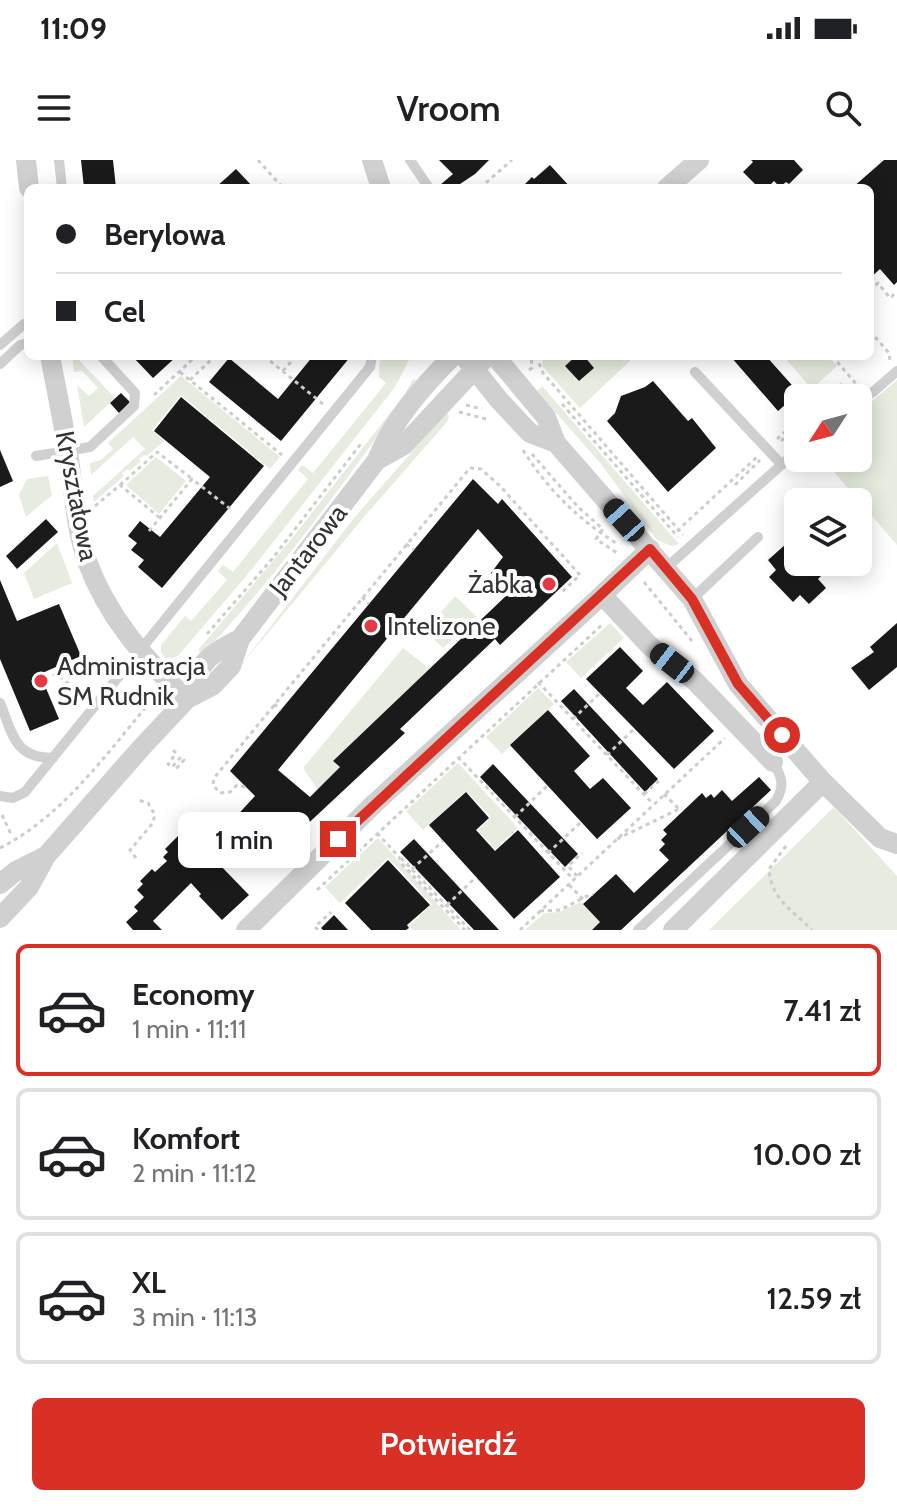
<!DOCTYPE html>
<html lang="pl">
<meta charset="utf-8">
<style>
body{margin:0;font-family:Cabin,sans-serif;background:#f6f6f6;color:#202124;height:100vh;display:flex;flex-direction:column;font-size:30px;white-space:nowrap}
*{box-sizing:border-box;margin:0}
p{font-size:26px;color:#757577}
.icon{flex:none;width:44px;height:44px;fill:none;stroke:currentColor;stroke-width:2;stroke-linecap:round;stroke-linejoin:round}
.map{position:relative;height:770px;overflow:hidden}
.panel{display:flex;flex-direction:column;background:#fff;flex:1}
.panel>*{flex:none}
.hud{position:absolute;left:24px;top:24px;width:850px;height:176px;border-radius:12px;box-shadow:0 4px 20px #0003;display:grid;align-content:center;height:176px;padding:0 32px;background:#fff}
.needle{width:52px;rotate:234deg}
.fabs{position:absolute;left:784px;top:224px;display:grid;gap:16px}
.fabs a{display:grid;place-items:center;width:88px;height:88px;border-radius:12px;background:#fff;box-shadow:0 4px 20px #0003;font-size:40px}
.end{position:absolute;width:36px;height:36px;margin:-18px;border:10px solid #d93025;background:#fff;box-shadow:0 0 0 4px #fff}
.from{border-radius:50%}
.bubble{position:absolute;height:56px;border-radius:12px;background:#fff;box-shadow:0 4px 20px #0003;font-size:26px;font-weight:600;line-height:56px;text-align:center}
.car{position:absolute;width:24px;height:48px;margin:-24px -12px;border-radius:10px;box-shadow:0 0 6px 2px #0007;background:linear-gradient(#222 24%,#8ab4d8 0 40%,#222 0 76%,#8ab4d8 0 86%,#222 0)}
.hud b{display:flex;align-items:center;gap:28px;height:76px;font-size:30px}
.hud b+b{border-top:2px solid #e0e0e0}
.hud i{width:20px;height:20px;background:#202124}
ul{padding:14px 0 0;list-style:none}
li{display:flex;align-items:center;gap:24px;height:132px;margin:0 16px 12px;padding:0 16px;border:4px solid #e0e0e0;border-radius:12px}
li div{flex:1}
li b{display:block;font-size:30px}
li em{font-style:normal;font-weight:600}
li.selected{border-color:#d93025}
li>.icon{width:72px;height:72px;stroke-width:1.5}
.cta{display:flex;gap:16px;margin-top:auto;padding:16px 32px}
.cta a{flex:1;height:92px;border-radius:12px;background:#d93025;color:#fff;font-size:32px;font-weight:600;line-height:92px;text-align:center}
.status{display:flex;justify-content:space-between;align-items:center;height:56px;padding:0 40px;background:#fff;direction:ltr}
.status svg{height:22px;fill:currentColor}
header{display:flex;justify-content:space-between;align-items:center;height:104px;padding:0 32px;background:#fff;font-size:36px;font-weight:600}
.map>svg:first-child{display:block}
.green{fill:#e6ecdf}
.building{fill:#1a1a1a;fill-rule:evenodd}
.lines{fill:none;stroke-linecap:round;stroke-linejoin:round}
.path{stroke:#cdcdcd;stroke-width:3;stroke-dasharray:4 4;stroke-linecap:butt}
.lane{stroke:#d0d0d0;stroke-width:10}
.street{stroke:#d0d0d0;stroke-width:20}
.route{stroke:#d93025;stroke-width:10}
.poi-dot{fill:#e63946;stroke:#fff;stroke-width:3}
.labels{text-anchor:middle;stroke-width:8;stroke-linejoin:round;paint-order:stroke}
.street-label{font-size:26px;fill:#333;stroke:#fff}
.poi-label{font-size:26px;fill:#333;stroke:#fff;text-anchor:start}
</style>
<div class="status"><b>11:09</b><svg viewBox="0 0 49 12"><path d="M0 12V9h3v3zM5 12V6h3v6zM10 12V3h3v9zM15 12V0h3v12zM26 1h20v11H26zM47 4h2v5h-2z"/></svg></div>
<header><svg class="icon" aria-label="menu" viewBox="0 0 24 24"><path d="M4 6h16M4 12h16M4 18h16"/></svg>Vroom<svg class="icon" aria-label="search" viewBox="0 0 24 24"><circle cx="10" cy="10" r="6"/><path d="M15 15l6 6"/></svg></header>
<div class="map">
<svg width="897" height="770" viewBox="0 0 897 770">
<rect width="100%" height="100%" fill="#fff"/>
<path class="green" d="M72,196H75L115,238L84,267L77,225L89,236L98,228L82,211L74,212Z
M380,196H411L395,227L252,409L178,496L167,500L161,493V485L185,456L191,461L227,420L218,411L223,405L233,412L308,319L298,310L302,305L313,313L386,223L379,217Z
M542,196H629L632,199L580,248L543,207Z
M787,196H828L837,206L812,229L785,198Z
M181,216L280,297L270,309L181,235L152,270L164,281L147,296L144,295L139,299L141,301L130,311L128,309L122,313L124,316L94,342L93,336L145,289L133,277L91,315L90,303L101,300L113,289L108,283Z
M413,219L417,221C350,315 282,410 203,494L198,490L289,382L405,234Z
M897,220V385L822,298H858V265L864,259L865,247Z
M542,226L679,384L671,386L657,380L601,304L537,231Z
M447,252L449,257L447,262L363,358L238,509L354,358Z
M156,297L186,321L159,354L126,325Z
M48,316L52,335L26,357L19,335L27,319Z
M57,383L72,423L34,439L24,413Z
M455,436L477,457L443,488L425,471Z
M610,463L624,478L581,518L566,502Z
M403,488L430,509L333,601L340,607L318,630L303,608Z
M538,528L554,544L502,594L486,577Z
M458,603L518,668L495,689L478,670L491,657L466,631L423,670L406,651Z
M834,647L897,716V770H709Z
M378,678L461,770H413L409,766L432,744L388,698L340,743L325,727Z
M581,742L600,762L592,770H525L544,753L559,752Z"/>
<path class="building" d="M81,0H113L116,28H84Z
M439,0H489L475,14L454,28H443L440,25L453,14Z
M751,0H794L803,10L789,24L786,22L780,27L774,21L767,28H759L743,12L753,2Z
M884,0H897V122L894,125L880,109L870,118V28H852Z
M550,5L571,28H521L532,17L534,19Z
M236,9L254,28H215Z
M132,196H177L153,218Z
M313,196H351L281,281L209,222L229,198L278,239Z
M576,196H584L594,208L579,221L565,206Z
M733,196H766L799,233L778,251L731,197Z
M653,221L688,261L692,258L716,288L668,332L607,261L615,253L621,236L645,227Z
M121,233L130,242L119,253L110,243Z
M181,237L264,306L162,428L138,407L144,400L131,390L137,383L128,376L140,361L160,377L210,317L154,271Z
M0,290L13,321L0,327Z
M473,319L498,344L502,339L572,417L500,485L495,479L400,569L405,573L269,700L231,662L255,636L230,611ZM478,369L503,397L491,413L509,433L333,601L340,607L310,637L278,610Z
M46,359L58,372L17,409L6,396Z
M786,384L794,393L798,390V402H812L823,414L818,419L826,428L809,444L800,435L793,442L769,417L776,410L768,400Z
M0,420L17,461L59,444L81,496L40,514L59,559L30,571L0,499Z
M897,463V507L869,530L851,508L874,492L870,487Z
M620,487L643,511L626,528L643,545L667,522L714,571L674,609L586,519Z
M574,529L658,619L645,632L561,541Z
M548,550L590,596L574,611L590,629L603,618L631,648L597,679L510,585Z
M493,604L578,694L565,707L480,617Z
M759,617L771,630L621,770H592L600,762L583,744L616,714L634,733L669,700L659,690L665,684L661,680L667,674L663,670L702,633L706,638L711,634L714,638L722,630L732,641Z
M466,632L489,658L476,670L495,691L518,670L560,717L514,759L429,665Z
M185,669L249,735L222,760L199,736L201,734L191,723L153,761L162,770H133L126,762L138,751L134,747L144,737L137,730L143,724L140,721L152,709L155,712L167,701L163,697L168,692L165,689Z
M414,679L499,770H474L400,692Z
M388,700L430,745L407,765L409,768L406,770H371L345,743Z
M334,755L348,770H323L321,768Z"/>
<g class="lines">
<path class="path" d="M258,0L283,28
M480,28L512,0
M870,131L878,123L890,138L897,132
M870,171L889,193L890,201
M264,196L323,244
M536,196L543,213L683,375
M832,196L858,226
M529,210L532,208L531,196
M283,211L296,196
M180,212L282,295
M190,220L215,196
M154,235L196,196
M822,238L839,223L848,232
M830,238L838,231L846,236
M562,244L678,377
M466,245L482,249
M459,252L490,260
M777,279L798,260
M781,281L798,266
M523,290C547,329 578,359 616,383
M532,294L578,347L603,369L596,379L617,393
M120,325L157,292L191,318
M735,325L760,300
M95,346L120,325L160,358
M149,371L192,319L233,351
M677,371L757,297
M406,384L414,390
M644,422L692,481
M362,437L369,444
M207,474L272,399L363,281
M45,518L56,514L84,535
M538,522L653,644
M274,544L281,550
M573,559L600,533
M173,590L176,593L168,604L172,607L181,597L184,600L176,609L178,611
M607,595L635,568
M458,597L573,719
M245,627L237,625L230,632L220,633L213,625L214,618L470,308L481,309L500,326L580,415L561,433
M644,634L661,619
M664,634L679,649L682,648
M2,655L11,674
M515,657L548,625
M377,673L399,697L403,705L465,770
M617,679L679,649
M786,686L769,709C771,739 791,749 812,770
M0,688C65,655 109,590 156,535
M548,693L582,661
M136,698L130,690L152,664L155,655L148,643L138,640
M401,698L470,770
M412,709L443,681
M577,716L568,706L582,693
M569,725L583,739
M317,730L604,463
M447,745L476,717
M540,751L560,750L591,734L593,735
M318,770L315,767L331,752
M520,770L725,578"/>
<path class="lane" d="M59,0L62,28
M410,0L429,28
M0,185L24,164
M0,204L20,185L28,183
M695,212L781,304
M858,241L873,232L897,211
M36,296L90,287L134,246L135,233L101,196
M666,408L798,290
M692,439L758,377
M0,543C13,574 14,598 53,598
M0,636L13,638L25,632L370,207L372,196
M638,770L776,641C785,625 782,617 773,602"/>
<path class="street" d="M26,0L29,28
M372,0L381,28
M667,28L699,0
M50,196C56,228 63,260 68,293C74,329 75,366 87,401C107,456 145,500 187,539
M495,196L546,257L556,283L692,439L738,524L761,551L823,622L880,678L897,684
M467,200L499,240L530,273L556,283
M377,300L404,285L487,196
M602,435L650,389
M187,539C199,504 206,495 240,479
M0,724L16,711L46,696
M0,758L29,727L46,696L142,587L187,539L212,526L231,506L240,479L377,300C393,260 422,227 453,196
M246,770L375,643L602,435L650,486L695,521L773,602
M673,770L823,622"/>
</g>
<g class="lines">
<path class="route" d="M338,679L650,389L692,439L738,524L782,575"/>
</g>
<g class="poi-dot">
<circle cx="549" cy="424" r="8"/>
<circle cx="371" cy="466" r="8"/>
<circle cx="41" cy="521" r="8"/>
</g>
<g class="labels">
<g class="street-label">
<text transform="translate(77 336) rotate(79)" y="9">Kryształowa</text>
<text transform="translate(308 390) rotate(-52)" y="9">Jantarowa</text>
</g>
<g class="poi-label">
<text x="533" y="433" text-anchor="end">Żabka</text>
<text x="387" y="475">Intelizone</text>
<text x="57" y="515">Administracja<tspan x="57" dy="30">SM Rudnik</tspan></text>
</g>
</g>
</svg>
<div class="fabs">
<a><svg class="needle" viewBox="-14 -14 28 28"><path d="M0-13l5 13h-10z" fill="#e53935"/><path d="M0 13l5-13h-10z" fill="#757577"/></svg></a>
<a><svg class="icon" aria-label="layers" viewBox="0 0 24 24"><path d="M12 4l9 5-9 5-9-5zM3 14l9 5 9-5"/></svg></a>
</div>
<i class="end from" style="left:782px;top:575px"></i>
<i class="end" style="left:338px;top:679px"></i>
<div class="bubble" style="left:178px;top:652px;width:132px">1 min</div>
<i class="car" style="left:624px;top:360px;rotate:318deg"></i>
<i class="car" style="left:672px;top:503px;rotate:308deg"></i>
<i class="car" style="left:748px;top:667px;rotate:47deg"></i>
<div class="hud">
<b><i class="from"></i>Berylowa</b>
<b><i></i>Cel</b>
</div>
</div>
<section class="panel">
<ul>
<li class="selected"><svg class="icon" aria-label="car" viewBox="0 0 24 24"><path d="M5 17H2v-5l4-1 3-4h7l3 4 3 1v5h-3M9 17h6M6 11h13"/><circle cx="7" cy="17" r="2"/><circle cx="17" cy="17" r="2"/></svg><div><b>Economy</b><p>1 min · 11:11</p></div><em>7.41 zł</em></li>
<li><svg class="icon" aria-label="car" viewBox="0 0 24 24"><path d="M5 17H2v-5l4-1 3-4h7l3 4 3 1v5h-3M9 17h6M6 11h13"/><circle cx="7" cy="17" r="2"/><circle cx="17" cy="17" r="2"/></svg><div><b>Komfort</b><p>2 min · 11:12</p></div><em>10.00 zł</em></li>
<li><svg class="icon" aria-label="car" viewBox="0 0 24 24"><path d="M5 17H2v-5l4-1 3-4h7l3 4 3 1v5h-3M9 17h6M6 11h13"/><circle cx="7" cy="17" r="2"/><circle cx="17" cy="17" r="2"/></svg><div><b>XL</b><p>3 min · 11:13</p></div><em>12.59 zł</em></li>
</ul>
<div class="cta"><a>Potwierdź</a></div>
</section>
